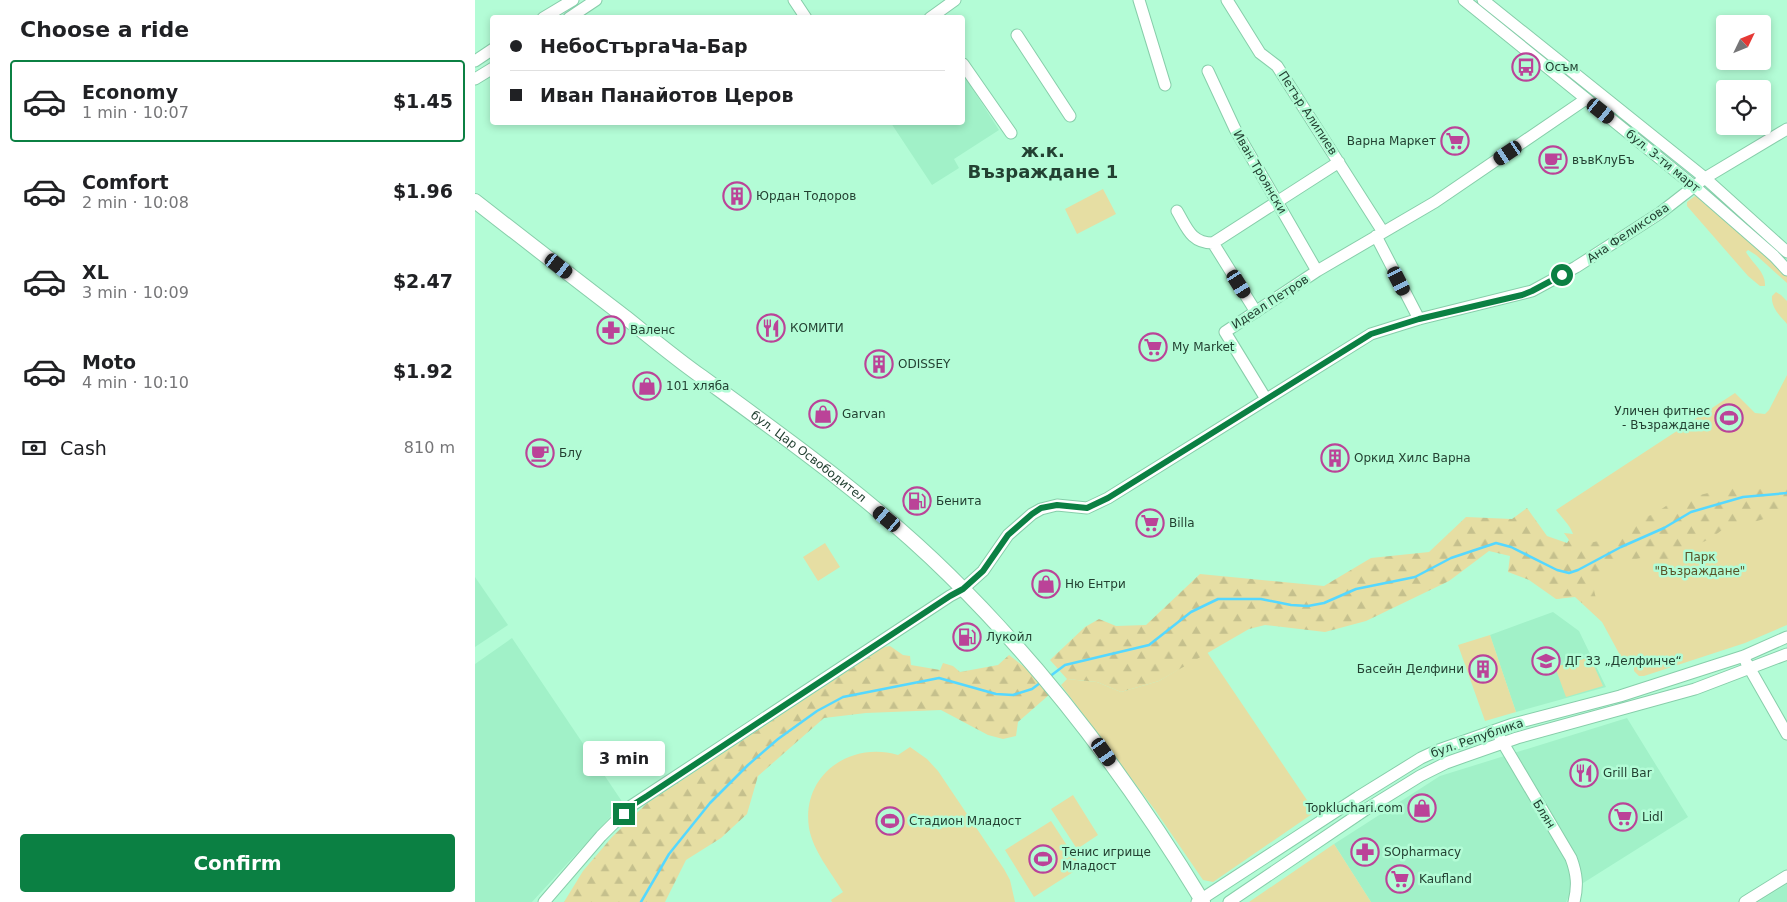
<!DOCTYPE html>
<meta charset="utf-8">
<style>
body{margin:0;font-family:"DejaVu Sans",sans-serif;background:#f6f6f6;color:#202124;height:100vh;display:flex;flex-direction:column;font-size:19px;white-space:nowrap}
*{box-sizing:border-box;margin:0}
p{font-size:16px;color:#757577}
.icon{flex:none;width:28px;height:28px;fill:none;stroke:currentColor;stroke-width:2;stroke-linecap:round;stroke-linejoin:round}
.map{position:relative;flex:1;overflow:hidden}
.sheet{display:flex;flex-direction:column;background:#fff;width:475px}
.sheet>*{flex:none}
.top-card{position:absolute;left:15px;top:15px;width:475px;height:110px;border-radius:5px;box-shadow:0 2px 8px #0003;display:grid;align-content:center;height:110px;padding:0 20px;background:#fff}
.needle{width:32px;rotate:47deg}
.controls{position:absolute;left:1241px;top:15px;display:grid;gap:10px}
.controls a{display:grid;place-items:center;width:55px;height:55px;border-radius:5px;background:#fff;box-shadow:0 2px 8px #0003;font-size:25px}
.end{position:absolute;width:22px;height:22px;margin:-11px;border:6px solid #0b8043;background:#fff;box-shadow:0 0 0 2px #fff}
.from{border-radius:50%}
.bubble{position:absolute;height:35px;border-radius:5px;background:#fff;box-shadow:0 2px 8px #0003;font-size:16px;font-weight:800;line-height:35px;text-align:center}
.car{position:absolute;width:15px;height:30px;margin:-15px -8px;border-radius:6px;box-shadow:0 0 4px 1px #0007;background:linear-gradient(#222 24%,#8ab4d8 0 40%,#222 0 76%,#8ab4d8 0 86%,#222 0)}
.top-card b{display:flex;align-items:center;gap:18px;height:48px;font-size:19px}
.top-card b+b{border-top:1px solid #e0e0e0}
.top-card i{width:12px;height:12px;background:#202124}
ul{padding:0;list-style:none}
li{display:flex;align-items:center;gap:15px;height:82px;margin:0 10px 8px;padding:0 10px;border:2px solid transparent;border-radius:5px}
li div{flex:1}
li b{display:block;font-size:19px}
li em{font-style:normal;font-weight:800}
li.selected{border-color:#0b8043}
li>.icon{width:45px;height:45px;stroke-width:1.5}
h2{padding:0 20px;font-size:22px;line-height:60px}
.pay{display:flex;align-items:center;gap:12px;height:55px;padding:0 20px;font-size:19px}
.pay p{margin-inline-start:auto}
.primary-button{display:flex;gap:10px;margin-top:auto;padding:10px 20px}
.primary-button a{flex:1;height:58px;border-radius:5px;background:#0b8043;color:#fff;font-size:20px;font-weight:800;line-height:58px;text-align:center}
main{display:flex;flex:1;min-height:0}
.map>svg:first-child{display:block}
.built{fill:#a1f1c8}
.green{fill:#e6dea3}
.forest{fill:url(#forest-firs)}
.lines{fill:none;stroke-linecap:round;stroke-linejoin:round}
.stream{stroke:#55d8ff;stroke-width:2.5}
.minor-casing{stroke:#87ceaa;stroke-width:13}
.major-casing{stroke:#87ceaa;stroke-width:16}
.minor{stroke:#fff;stroke-width:11}
.major{stroke:#fff;stroke-width:14}
.route{stroke:#0b8043;stroke-width:6}
.labels{text-anchor:middle;stroke-width:5;stroke-linejoin:round;paint-order:stroke}
.poi-label{font-size:12px;fill:#234132;stroke:#b3fcd6;text-anchor:start}
.street-label{font-size:12px;fill:#234132;stroke:#b3fcd6}
.park-label{font-size:12px;fill:#595328;stroke:#b3fcd6}
.district-label{font-size:18px;font-weight:bold;fill:#234132;stroke:#b3fcd6}
</style>
<main>
<section class="sheet">
<h2>Choose a ride</h2>
<ul>
<li class="selected"><svg class="icon" aria-label="car" viewBox="0 0 24 24"><path d="M5 17H2v-5l4-1 3-4h7l3 4 3 1v5h-3M9 17h6M6 11h13"/><circle cx="7" cy="17" r="2"/><circle cx="17" cy="17" r="2"/></svg><div><b>Economy</b><p>1 min · 10:07</p></div><em>$1.45</em></li>
<li><svg class="icon" aria-label="car" viewBox="0 0 24 24"><path d="M5 17H2v-5l4-1 3-4h7l3 4 3 1v5h-3M9 17h6M6 11h13"/><circle cx="7" cy="17" r="2"/><circle cx="17" cy="17" r="2"/></svg><div><b>Comfort</b><p>2 min · 10:08</p></div><em>$1.96</em></li>
<li><svg class="icon" aria-label="car" viewBox="0 0 24 24"><path d="M5 17H2v-5l4-1 3-4h7l3 4 3 1v5h-3M9 17h6M6 11h13"/><circle cx="7" cy="17" r="2"/><circle cx="17" cy="17" r="2"/></svg><div><b>XL</b><p>3 min · 10:09</p></div><em>$2.47</em></li>
<li><svg class="icon" aria-label="car" viewBox="0 0 24 24"><path d="M5 17H2v-5l4-1 3-4h7l3 4 3 1v5h-3M9 17h6M6 11h13"/><circle cx="7" cy="17" r="2"/><circle cx="17" cy="17" r="2"/></svg><div><b>Moto</b><p>4 min · 10:10</p></div><em>$1.92</em></li>
</ul>
<div class="pay"><svg class="icon" aria-label="cash" viewBox="0 0 24 24"><path d="M3 7h18v10H3z"/><circle cx="12" cy="12" r="2"/></svg>Cash<p>810 m</p></div>
<div class="primary-button"><a>Confirm</a></div>
</section>
<div class="map">
<svg width="1312" height="902" viewBox="0 0 1312 902">
<defs>
<pattern id="forest-firs" width="22" height="20" patternUnits="userSpaceOnUse" patternTransform="scale(1.25)"><rect width="22" height="20" fill="#e6dea3"/><path d="M5 1l3.5 6h-7zM16 11l3.5 6h-7z" fill="#c5c08d"/></pattern>
</defs>
<rect width="100%" height="100%" fill="#b3fcd6"/>
<path class="built" d="M488,74L524,130L479,159L484,168L457,185L416,123L488,122Z
M0,577L33,625L0,647Z
M1078,612L1104,631L1131,687L1041,712L1015,635Z
M37,638L148,803L57,902H0V664Z
M1152,718L1213,817L1097,890L1091,902H896L859,844L965,776Z
M1312,884V902H1283Z"/>
<path class="green" d="M628,189L641,214L602,234L590,209Z
M1220,196L1225,197L1312,274V283L1281,255L1273,250L1271,252C1277,263 1291,272 1290,286H1285L1273,276L1212,206V202Z
M1301,292L1306,295L1312,301V324C1305,316 1296,308 1297,296Z
M1312,375V625L1270,643L1169,676H1164L1159,671V667L1146,657L1127,622L1100,597L1081,599L1098,534C1095,525 1087,518 1081,510L1260,393L1280,413L1290,414L1294,410Z
M350,543L365,567L343,581L328,557Z
M1015,635L1041,712L1010,721L983,645Z
M732,652L840,812L738,882L728,880L680,810L586,685L592,679L622,682L646,692L684,681Z
M1115,657L1128,686L1091,697L1080,667Z
M435,747L452,759L463,771L529,869L535,880L540,902H357L356,900L368,892C356,872 338,851 334,828C326,775 375,741 423,755Z
M598,795L623,835L602,849L576,809Z
M576,821L606,867L559,897L530,850Z
M859,844L896,902H774Z"/>
<path class="forest" d="M1261,486L1281,489L1312,488V512L1269,525L1251,527L1235,539L1212,549L1194,569L1182,556C1168,555 1130,567 1121,578C1117,584 1119,591 1121,598L1107,603L1100,596L1081,599L1054,580L1033,572L1035,556L1014,551L974,581L891,621L850,632L790,625L774,629L684,681L646,692L622,682L592,679L575,660L610,627L624,619L641,626L671,625L725,574L849,586L896,558L954,552L991,517L1037,519L1052,508L1072,536L1092,543L1094,540L1089,533L1098,534L1100,541L1110,544L1132,539L1146,533L1161,520L1179,514L1197,502Z
M415,646L428,655L435,656L436,665L465,670L468,663L478,666L485,672L523,665L534,655L552,669L575,694L543,722L541,736L528,739L513,735L466,710L391,713L349,718L283,776L272,814L246,838L211,860L190,902H89L108,871L137,837L171,804L409,647Z"/>
<g class="lines">
<path class="stream" d="M574,677L590,665L674,645L716,612L743,599H786L816,605L833,606L849,603L881,589L940,577L976,558L1021,543L1036,547L1082,570L1094,573L1103,570L1146,547L1189,528L1216,512L1268,497L1312,493
M166,902L194,854L235,803L273,765L303,739L342,711L368,697L464,678L521,694L538,695L557,689L565,683"/>
<g class="minor-casing">
<path id="minor" d="M319,0L331,18
M664,0L690,85
M752,0L785,53L802,66L908,232
M989,0L1220,187L1299,256L1312,270
M1008,0L1230,178L1312,252
M68,18L98,0
M94,18L121,0
M455,18L480,0
M542,35L595,116
M0,61L18,49
M488,64L536,133
M733,71L760,129L842,271
M0,79L18,68
M702,211C712,228 716,243 738,243L864,162
M901,236L944,319
M738,243L781,312
M791,399L750,332L842,271L960,202L1111,99
M1271,662L1312,734
M1025,738L1096,858C1102,874 1103,886 1099,902
M69,902L126,836L156,806L475,596L488,589L508,571L533,535L557,514L566,509L582,505L612,508L633,498L896,334L944,319L1057,291L1101,267L1185,213L1230,178L1312,129
M722,902L883,797L946,758L961,751L1038,724L1145,696L1269,656L1312,637
M754,902L890,810L945,776L971,763L1042,738L1220,689L1312,654
M1270,902L1312,876"/>
</g>
<g class="major-casing">
<g id="major">
<path id="s1" d="M0,201C50,240 100,279 150,317C175,337 200,358 227,377C312,439 399,501 474,575C573,672 656,783 728,902"/>
</g>
</g>
<use href="#minor" class="minor"/>
<use href="#major" class="major"/>
</g>
<g class="lines">
<path class="route" d="M149,814L156,806L172,796L475,596L488,589L508,571L533,535L557,514L566,508L582,505L612,508L633,498L896,334L944,319L1047,295L1057,291L1087,275"/>
</g>
<defs>
<g id="bus-ring" transform="scale(1.4375)"><circle r="9.5" fill="#b3fcd6" stroke="#bb4398" stroke-width="1.5"/><path d="M-5-6H5V4H4V6H2V4H-2V6H-4V4H-5ZM-3.5-4V0h7V-4ZM-3.5 1.2v1.5H-2V1.2ZM2 1.2v1.5H3.5V1.2Z" fill="#bb4398"/></g>
<g id="supermarket-ring" transform="scale(1.4375)"><circle r="9.5" fill="#b3fcd6" stroke="#bb4398" stroke-width="1.5"/><path d="M-6-5.5h2.5l.6 2H6L4.5 2H-2.5L-4.4-4H-6ZM-1.5 3.2a1.3 1.3 0 1 0 .1 0ZM3 3.2a1.3 1.3 0 1 0 .1 0Z" fill="#bb4398"/></g>
<g id="cafe-ring" transform="scale(1.4375)"><circle r="9.5" fill="#b3fcd6" stroke="#bb4398" stroke-width="1.5"/><path d="M-5.5-4.5H6V0H3Q3 3.5 0 3.5H-2.5Q-5.5 3.5-5.5 0ZM3-3.2v2h1.7v-2ZM-6 4.5H4V6H-6Z" fill="#bb4398"/></g>
<g id="building-ring" transform="scale(1.4375)"><circle r="9.5" fill="#b3fcd6" stroke="#bb4398" stroke-width="1.5"/><path d="M-4-6H4V6H1V3H-1V6H-4ZM-2.5-4.3h1.7v1.8h-1.7ZM.8-4.3h1.7v1.8H.8ZM-2.5-1h1.7V.8h-1.7ZM.8-1h1.7V.8H.8Z" fill="#bb4398"/></g>
<g id="restaurant-ring" transform="scale(1.4375)"><circle r="9.5" fill="#b3fcd6" stroke="#bb4398" stroke-width="1.5"/><path d="M-5-6h1v4h1v-4h1v4h1v-4h1v5L-1.5 .5V6h-2V.5L-5-1ZM5-6V6H3V1.5H1.5Q1.5-4 5-6Z" fill="#bb4398"/></g>
<g id="pharmacy-ring" transform="scale(1.4375)"><circle r="9.5" fill="#b3fcd6" stroke="#bb4398" stroke-width="1.5"/><path d="M-2-6h4v4h4v4h-4v4h-4v-4h-4v-4h4Z" fill="#bb4398"/></g>
<g id="shop-ring" transform="scale(1.4375)"><circle r="9.5" fill="#b3fcd6" stroke="#bb4398" stroke-width="1.5"/><path d="M-5-2.5h2.3a2.7 3.5 0 0 1 5.4 0H5L5.5 6h-11ZM-1.5-2.5h3a1.5 2.3 0 0 0-3 0Z" fill="#bb4398"/></g>
<g id="stadium-ring" transform="scale(1.4375)"><circle r="9.5" fill="#b3fcd6" stroke="#bb4398" stroke-width="1.5"/><path d="M0-5a6.5 5 0 1 0 0 10a6.5 5 0 1 0 0-10ZM-3.5-1.8h7v3.6h-7Z" fill="#bb4398"/></g>
<g id="fuel-ring" transform="scale(1.4375)"><circle r="9.5" fill="#b3fcd6" stroke="#bb4398" stroke-width="1.5"/><path d="M-5.5-6h7V0h2V4h1.3V-2.5L3-4.5l.8-.8L6-3V5H2.5V1h-1V6h-7ZM-4.2-4.7v3.2H.2V-4.7Z" fill="#bb4398"/></g>
<g id="school-ring" transform="scale(1.4375)"><circle r="9.5" fill="#b3fcd6" stroke="#bb4398" stroke-width="1.5"/><path d="M0-5L7-2L0 1L-7-2ZM-4 1L0 2.5L4 1V4Q0 6-4 4Z" fill="#bb4398"/></g>
</defs>
<g fill-rule="evenodd">
<use href="#bus-ring" x="1051" y="67"/>
<use href="#supermarket-ring" x="980" y="141"/>
<use href="#cafe-ring" x="1078" y="160"/>
<use href="#building-ring" x="262" y="196"/>
<use href="#restaurant-ring" x="296" y="328"/>
<use href="#pharmacy-ring" x="136" y="330"/>
<use href="#supermarket-ring" x="678" y="347"/>
<use href="#building-ring" x="404" y="364"/>
<use href="#shop-ring" x="172" y="386"/>
<use href="#shop-ring" x="348" y="414"/>
<use href="#stadium-ring" x="1254" y="418"/>
<use href="#cafe-ring" x="65" y="453"/>
<use href="#building-ring" x="860" y="458"/>
<use href="#fuel-ring" x="442" y="501"/>
<use href="#supermarket-ring" x="675" y="523"/>
<use href="#shop-ring" x="571" y="584"/>
<use href="#fuel-ring" x="492" y="637"/>
<use href="#school-ring" x="1071" y="661"/>
<use href="#building-ring" x="1008" y="669"/>
<use href="#restaurant-ring" x="1109" y="773"/>
<use href="#shop-ring" x="947" y="808"/>
<use href="#supermarket-ring" x="1148" y="817"/>
<use href="#stadium-ring" x="415" y="821"/>
<use href="#pharmacy-ring" x="890" y="852"/>
<use href="#stadium-ring" x="568" y="859"/>
<use href="#supermarket-ring" x="925" y="879"/>
</g>
<g class="labels">
<g class="poi-label">
<text x="1070" y="71">Осъм</text>
<text x="961" y="145" text-anchor="end">Варна Маркет</text>
<text x="1097" y="164">въвКлуБъ</text>
<text x="281" y="200">Юрдан Тодоров</text>
<text x="315" y="332">КОМИТИ</text>
<text x="155" y="334">Валенс</text>
<text x="697" y="351">My Market</text>
<text x="423" y="368">ODISSEY</text>
<text x="191" y="390">101 хляба</text>
<text x="1235" y="415" text-anchor="end">Уличен фитнес<tspan x="1235" dy="14">- Възраждане</tspan></text>
<text x="367" y="418">Garvan</text>
<text x="84" y="457">Блу</text>
<text x="879" y="462">Оркид Хилс Варна</text>
<text x="461" y="505">Бенита</text>
<text x="694" y="527">Billa</text>
<text x="590" y="588">Ню Ентри</text>
<text x="511" y="641">Лукойл</text>
<text x="1090" y="665">ДГ 33 „Делфинче“</text>
<text x="989" y="673" text-anchor="end">Басейн Делфини</text>
<text x="1128" y="777">Grill Bar</text>
<text x="928" y="812" text-anchor="end">Topkluchari.com</text>
<text x="1167" y="821">Lidl</text>
<text x="434" y="825">Стадион Младост</text>
<text x="587" y="856">Тенис игрище<tspan x="587" dy="14">Младост</tspan></text>
<text x="909" y="856">SOpharmacy</text>
<text x="944" y="883">Kaufland</text>
</g>
<g class="street-label">
<text transform="translate(833 113) rotate(57)" y="4">Петър Алипиев</text>
<text transform="translate(1188 161) rotate(39)" y="4">бул. 3-ти март</text>
<text transform="translate(785 172) rotate(60)" y="4">Иван Троянски</text>
<text transform="translate(1153 233) rotate(-34)" y="4">Ана Феликсова</text>
<text transform="translate(795 302) rotate(-33)" y="4">Идеал Петров</text>
<text dy="4" stroke="none"><textPath href="#s1" startOffset="420">бул. Цар Освободител</textPath></text>
<text transform="translate(1002 738) rotate(-19)" y="4">бул. Република</text>
<text transform="translate(1069 814) rotate(58)" y="4">Блян</text>
</g>
<g class="park-label">
<text x="1225" y="561">Парк<tspan x="1225" dy="14">"Възраждане"</tspan></text>
</g>
<g class="district-label">
<text x="568" y="157">ж.к.<tspan x="568" dy="21">Възраждане 1</tspan></text>
</g>
</g>
</svg>
<div class="controls">
<a><svg class="needle" viewBox="-14 -14 28 28"><path d="M0-13l5 13h-10z" fill="#e53935"/><path d="M0 13l5-13h-10z" fill="#757577"/></svg></a>
<a><svg class="icon" aria-label="locate" viewBox="0 0 24 24"><circle cx="12" cy="12" r="6"/><path d="M12 2v4M12 18v4M2 12h4M18 12h4"/></svg></a>
</div>
<i class="end from" style="left:1087px;top:275px"></i>
<i class="end" style="left:149px;top:814px"></i>
<div class="bubble" style="left:108px;top:741px;width:82px">3 min</div>
<i class="car" style="left:1126px;top:111px;rotate:129deg"></i>
<i class="car" style="left:1033px;top:153px;rotate:236deg"></i>
<i class="car" style="left:84px;top:266px;rotate:128deg"></i>
<i class="car" style="left:924px;top:281px;rotate:153deg"></i>
<i class="car" style="left:764px;top:284px;rotate:148deg"></i>
<i class="car" style="left:412px;top:519px;rotate:310deg"></i>
<i class="car" style="left:629px;top:752px;rotate:145deg"></i>
<div class="top-card">
<b><i class="from"></i>НебоСтъргаЧа-Бар</b>
<b><i></i>Иван Панайотов Церов</b>
</div>
</div>
</main>
